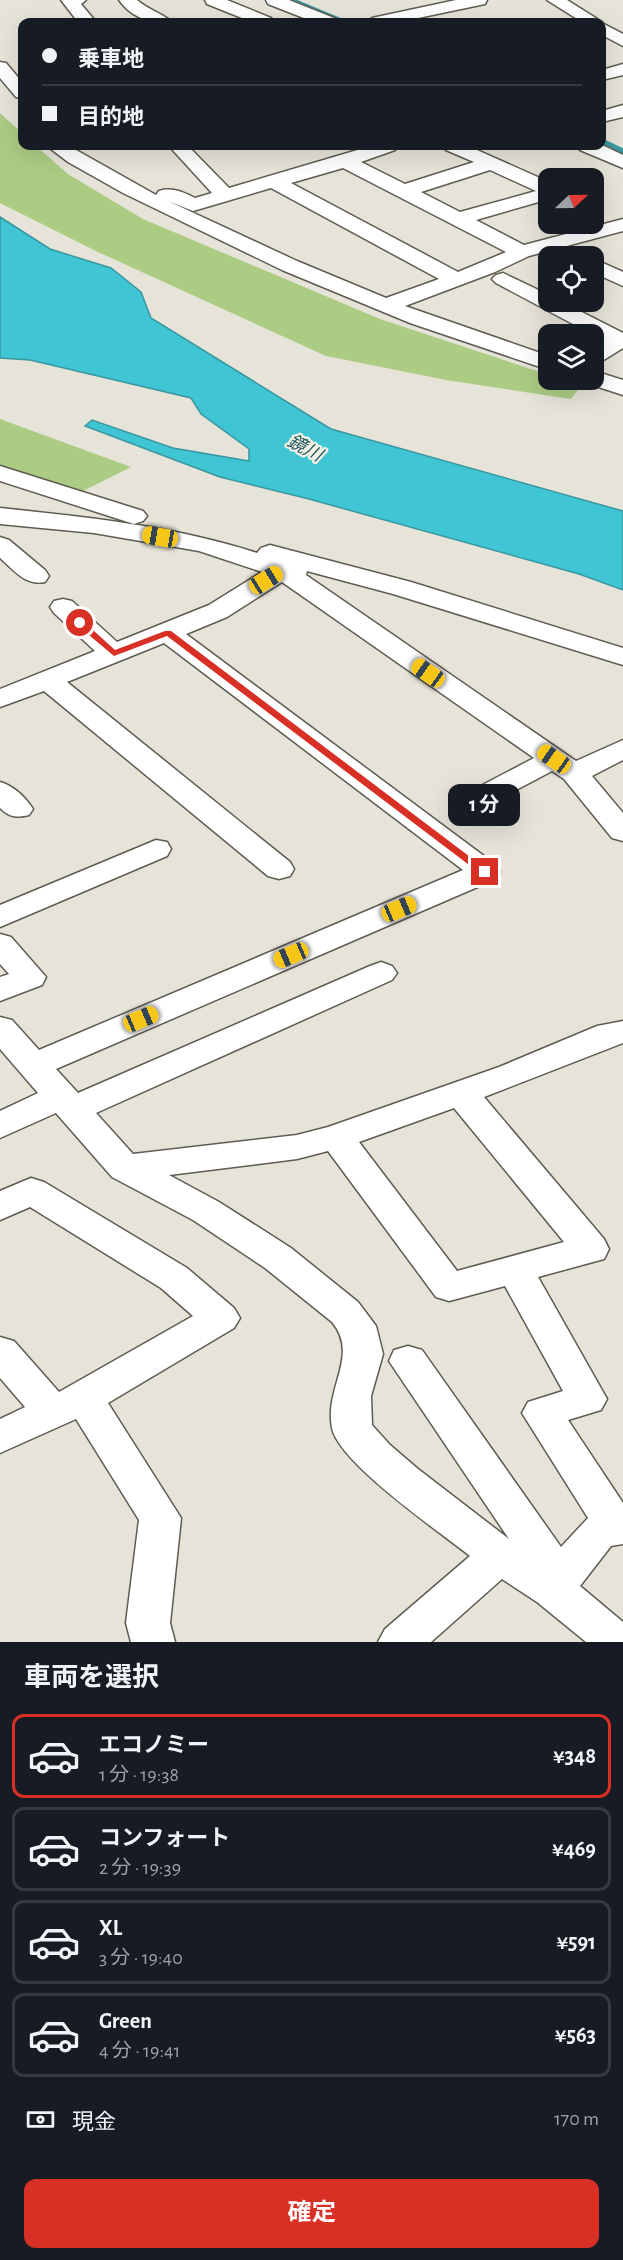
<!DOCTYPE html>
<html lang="ja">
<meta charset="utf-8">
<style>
body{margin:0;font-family:"Alegreya Sans","Noto Sans JP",sans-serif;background:#242831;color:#f1f3f6;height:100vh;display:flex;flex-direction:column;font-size:22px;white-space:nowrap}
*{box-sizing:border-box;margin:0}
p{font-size:20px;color:#9ea1a6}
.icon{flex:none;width:33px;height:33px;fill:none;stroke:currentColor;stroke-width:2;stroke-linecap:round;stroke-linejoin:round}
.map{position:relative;height:1642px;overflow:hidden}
.sheet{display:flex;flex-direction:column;background:#171b24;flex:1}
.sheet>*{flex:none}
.guide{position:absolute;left:18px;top:18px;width:588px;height:132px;border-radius:12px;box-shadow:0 6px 24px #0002;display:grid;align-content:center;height:132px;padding:0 24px;background:#171b24}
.needle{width:39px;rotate:68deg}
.controls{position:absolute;left:538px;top:168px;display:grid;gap:12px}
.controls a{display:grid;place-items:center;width:66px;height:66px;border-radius:12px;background:#171b24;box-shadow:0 6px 24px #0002;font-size:30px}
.end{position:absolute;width:27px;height:27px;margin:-14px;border:8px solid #d93025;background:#fff;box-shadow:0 0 0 3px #fff}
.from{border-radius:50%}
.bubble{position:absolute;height:42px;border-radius:12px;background:#171b24;box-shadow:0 6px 24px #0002;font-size:20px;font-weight:700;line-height:42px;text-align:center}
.car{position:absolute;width:18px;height:36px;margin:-18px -9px;border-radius:8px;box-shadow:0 0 4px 2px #0007;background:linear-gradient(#f5c518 24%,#345 0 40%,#f5c518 0 76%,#345 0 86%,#f5c518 0)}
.guide b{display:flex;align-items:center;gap:21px;height:57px;font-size:22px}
.guide b+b{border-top:2px solid #363941}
.guide i{width:15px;height:15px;background:#f1f3f6}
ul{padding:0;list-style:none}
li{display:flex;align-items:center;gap:18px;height:84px;margin:0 12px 9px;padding:0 12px;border:3px solid #363941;border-radius:12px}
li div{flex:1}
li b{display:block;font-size:22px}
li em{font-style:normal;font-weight:700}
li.current{border-color:#d93025}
li>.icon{width:54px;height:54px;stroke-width:1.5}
h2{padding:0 24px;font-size:27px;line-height:72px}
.pay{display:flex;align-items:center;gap:15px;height:66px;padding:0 24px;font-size:22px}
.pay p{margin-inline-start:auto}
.primary-button{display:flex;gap:12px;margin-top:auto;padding:12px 24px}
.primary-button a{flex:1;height:69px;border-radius:12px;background:#d93025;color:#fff;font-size:24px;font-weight:700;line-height:69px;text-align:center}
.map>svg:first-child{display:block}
.green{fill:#accc84}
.water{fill:#3fc5d4;stroke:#3a97a0;stroke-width:1.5}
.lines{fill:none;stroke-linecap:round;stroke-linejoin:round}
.stream{stroke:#3a97a0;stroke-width:5}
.minor-casing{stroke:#5e5c52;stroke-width:3}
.minor{fill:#fff;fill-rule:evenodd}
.route{fill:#d93025}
.labels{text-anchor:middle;stroke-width:4.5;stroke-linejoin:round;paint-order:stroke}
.far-water-label{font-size:18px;font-style:italic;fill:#1f565d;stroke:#f3f2e6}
</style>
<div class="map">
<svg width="623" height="1642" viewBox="0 0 623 1642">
<rect width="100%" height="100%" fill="#e6e4d9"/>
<path class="green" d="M0,113L22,133V146H36L68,174L143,219L380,319L549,375V380H561L581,386L571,399L446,380L326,356L98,252L0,203Z
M0,419L131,467L79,493L0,467Z"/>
<path class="water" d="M0,217L50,249L111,268L141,292L151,318L331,429L623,511V590L579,574L309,499L220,477L85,426L92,420L173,448L249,461V449L201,414L191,398L30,360L0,358Z"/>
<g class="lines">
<path class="stream" d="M291,0L344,22
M602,141L623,151"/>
<g class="minor-casing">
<path id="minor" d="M61,0H86L81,4L96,22H78Z
M119,0H137C147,9 165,15 172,22C150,24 132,18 119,0Z
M205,0H227L271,18L274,22H252L207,4Z
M266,0H289L334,18L337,22H314L268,4Z
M456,0H487L485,4L399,22H369L372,18Z
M547,0H567L602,22H582Z
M602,23L623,34V46L602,35Z
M0,62L6,63L22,82V98L16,97L0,78Z
M623,64V75L602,80V70Z
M623,105V117L602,122V111Z
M602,145L623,155V168L580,150L577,146Z
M47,146H69L156,195L159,191C172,187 183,192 195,198L212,193L169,146H188L229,188L371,146H397L395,150L361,162L405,184L474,162L446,150L443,146H468L549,182V199L476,220L524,245L623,219V231L529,256L495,272L405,306L549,356V370L410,323L282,270L123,193L68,162ZM343,168L506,252L458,272L291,183ZM490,170L536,191L460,212L421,192ZM271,188L439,279L386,298L297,261L168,201L193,211Z
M594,259L623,272V286L594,273Z
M503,273L549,295V302H562L623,333V348L602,361L594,363V346L603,340L496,283L492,279L496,275Z
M594,371L623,380V395L586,383L584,380H594Z
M0,466L143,511L147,516L143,521L134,524L0,481Z
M0,508C87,517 174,526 257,553L261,548L270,545L411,582L623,648V665L393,594L307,571L306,575L576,761L623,740V760L592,776L623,813V841L612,838L564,779L552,771L503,797L512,808L508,814C490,819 478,811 468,796L473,790L534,758L282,582L227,617L186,634L496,865L500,872L496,879L56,1069L78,1093L370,966L381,962L392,966L397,973L392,980L96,1113L133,1154L297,1135L328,1127L499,1067L597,1026L623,1021V1043L484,1097L604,1239L609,1249L604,1259L538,1277L607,1399L601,1410L568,1420L623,1503V1544L611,1546L580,1586L623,1622V1642H586L537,1602L502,1579L431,1642H378L385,1629L470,1556C440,1532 339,1463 332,1428C324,1387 360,1356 332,1322L265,1268L193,1220L112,1177L56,1113L0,1138V1111L38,1093L0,1049V1017L12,1020L39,1050L463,870L164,643L67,682L290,862L294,869L290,876L279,879L268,876L44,691L0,707V689L95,651L54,613L50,607L54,601L63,599L72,601L117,642L209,605L262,572L199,551L94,533L0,524ZM454,1108L564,1242L457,1271L359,1142ZM328,1151L436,1297L449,1301L505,1286L563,1391L528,1402L522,1413L588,1518L561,1547L422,1350L408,1346L394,1350L389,1361L509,1539L418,1469L390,1445L372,1425L371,1396L383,1354L376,1326L358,1302L291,1248L219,1202L169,1175L297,1159Z
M0,537L9,540L45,570L49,576L45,582C25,586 14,570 0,558Z
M0,782C14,786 25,797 33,809L29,815C16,818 9,817 0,808Z
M156,840L167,842L171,849L167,856L0,927V905Z
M0,934L11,937L46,977L42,985L0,1001V977L9,974L0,964Z
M31,1178L44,1182L187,1268L234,1308L240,1318L234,1328L108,1403L181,1518L170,1623L175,1642H131L126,1623L139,1520L76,1419L0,1453V1419L25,1407L0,1378V1337L14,1341L59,1392L193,1316L161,1288L30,1207L0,1220V1191Z"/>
</g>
<use href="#minor" class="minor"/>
</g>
<path class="route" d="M77,621H83L115,650L165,631H171L490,872L481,874L167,636L114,656L77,625Z"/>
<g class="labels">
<g class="far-water-label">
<text transform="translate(305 448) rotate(28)" y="6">鏡川</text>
</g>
</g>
</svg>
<div class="controls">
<a><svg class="needle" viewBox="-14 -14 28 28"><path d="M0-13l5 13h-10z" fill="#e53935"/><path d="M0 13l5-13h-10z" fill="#9ea1a6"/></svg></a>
<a><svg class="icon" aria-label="locate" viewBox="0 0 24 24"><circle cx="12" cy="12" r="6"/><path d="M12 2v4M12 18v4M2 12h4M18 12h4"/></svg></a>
<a><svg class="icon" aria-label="layers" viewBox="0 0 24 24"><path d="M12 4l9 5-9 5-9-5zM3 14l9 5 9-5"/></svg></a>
</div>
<i class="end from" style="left:80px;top:623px"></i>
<i class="end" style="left:485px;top:872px"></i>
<div class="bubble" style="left:448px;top:784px;width:72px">1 分</div>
<i class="car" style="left:160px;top:537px;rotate:280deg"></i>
<i class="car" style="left:266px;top:580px;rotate:58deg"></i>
<i class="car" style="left:428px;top:673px;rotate:305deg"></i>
<i class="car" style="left:554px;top:759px;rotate:305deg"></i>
<i class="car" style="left:399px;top:909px;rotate:67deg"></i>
<i class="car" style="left:291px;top:955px;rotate:247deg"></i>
<i class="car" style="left:141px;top:1019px;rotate:67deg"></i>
<div class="guide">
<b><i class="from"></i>乗車地</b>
<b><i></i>目的地</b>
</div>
</div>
<section class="sheet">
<h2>車両を選択</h2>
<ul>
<li class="current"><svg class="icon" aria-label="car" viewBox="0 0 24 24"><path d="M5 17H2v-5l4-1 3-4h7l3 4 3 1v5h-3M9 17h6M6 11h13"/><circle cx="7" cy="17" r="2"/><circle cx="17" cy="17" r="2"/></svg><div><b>エコノミー</b><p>1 分 · 19:38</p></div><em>¥348</em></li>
<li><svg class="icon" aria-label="car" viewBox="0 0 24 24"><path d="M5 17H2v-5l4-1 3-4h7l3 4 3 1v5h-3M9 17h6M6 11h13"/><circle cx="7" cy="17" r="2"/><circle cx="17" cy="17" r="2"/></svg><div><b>コンフォート</b><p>2 分 · 19:39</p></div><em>¥469</em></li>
<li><svg class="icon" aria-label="car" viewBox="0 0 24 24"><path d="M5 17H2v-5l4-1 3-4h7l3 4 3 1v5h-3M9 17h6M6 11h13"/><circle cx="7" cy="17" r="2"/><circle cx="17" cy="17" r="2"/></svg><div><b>XL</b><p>3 分 · 19:40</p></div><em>¥591</em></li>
<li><svg class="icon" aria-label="car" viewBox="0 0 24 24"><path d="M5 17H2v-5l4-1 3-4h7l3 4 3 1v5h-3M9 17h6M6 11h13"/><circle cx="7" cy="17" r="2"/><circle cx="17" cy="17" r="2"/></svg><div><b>Green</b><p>4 分 · 19:41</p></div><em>¥563</em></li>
</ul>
<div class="pay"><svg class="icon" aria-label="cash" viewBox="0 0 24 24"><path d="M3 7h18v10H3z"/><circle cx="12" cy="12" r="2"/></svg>現金<p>170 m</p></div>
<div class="primary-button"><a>確定</a></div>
</section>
